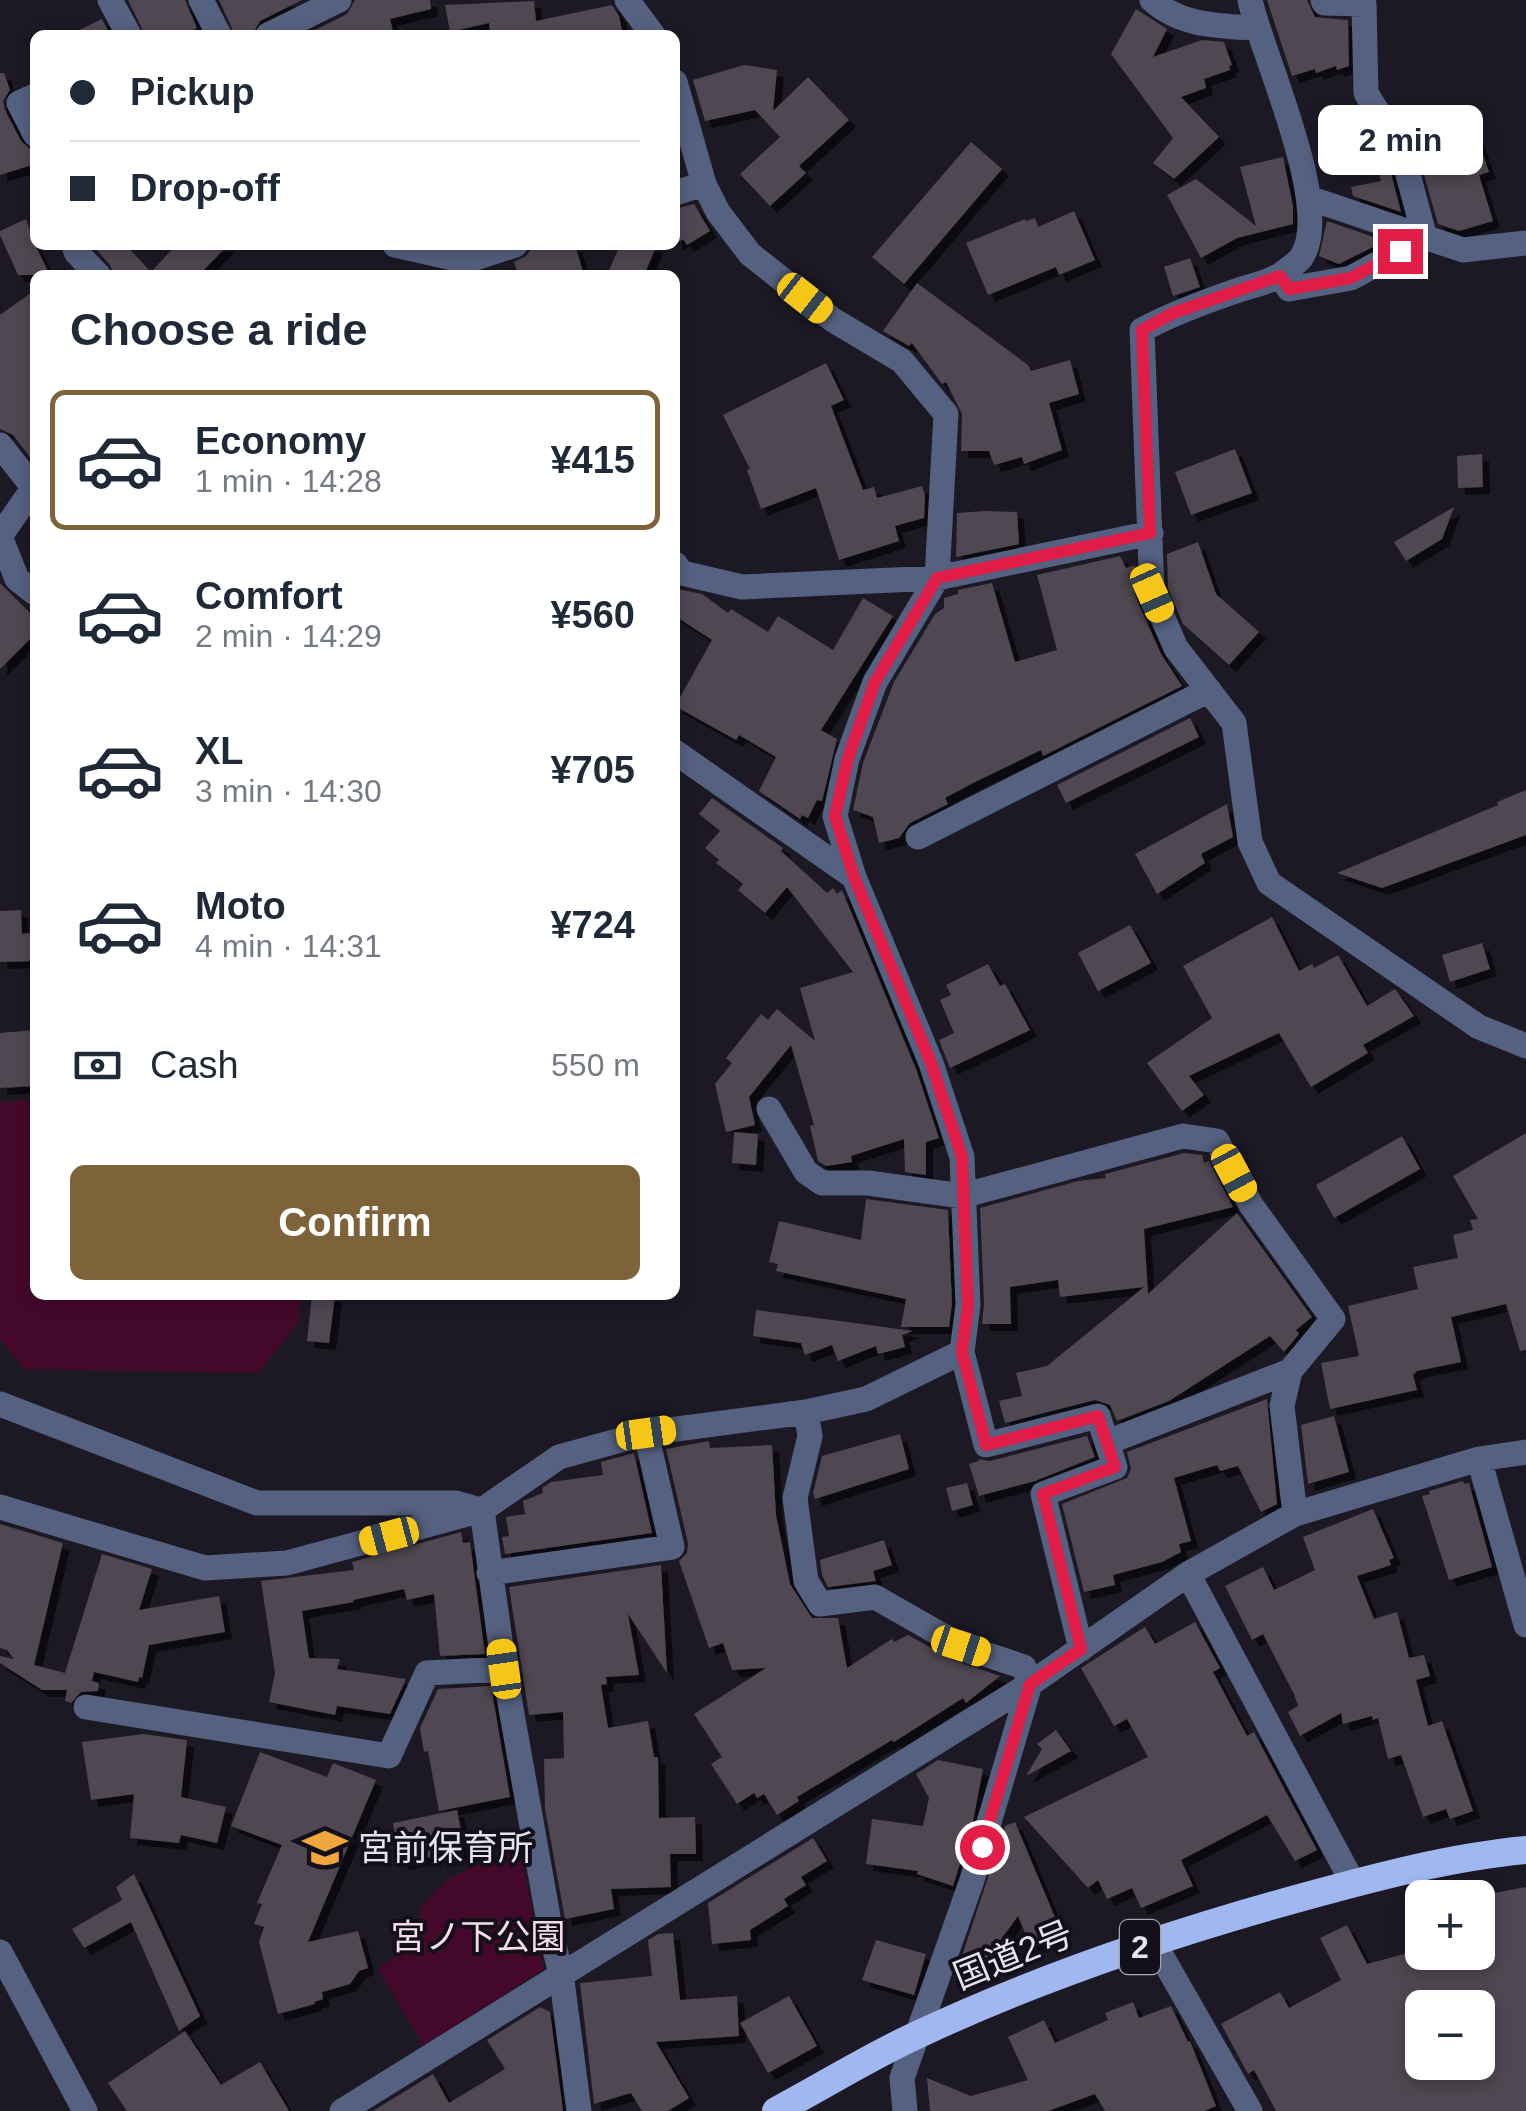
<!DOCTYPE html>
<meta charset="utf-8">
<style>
body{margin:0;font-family:Helvetica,"Noto Sans JP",sans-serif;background:#f6f6f7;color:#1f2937;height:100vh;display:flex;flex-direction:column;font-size:38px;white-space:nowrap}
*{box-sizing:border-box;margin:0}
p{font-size:32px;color:#747a83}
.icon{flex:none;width:55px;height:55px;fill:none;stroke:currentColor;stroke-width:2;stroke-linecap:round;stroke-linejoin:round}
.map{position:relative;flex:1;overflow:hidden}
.drawer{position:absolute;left:30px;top:270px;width:650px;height:1030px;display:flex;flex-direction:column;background:#fff;border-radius:15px;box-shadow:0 5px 15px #0003}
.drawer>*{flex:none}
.guide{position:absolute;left:30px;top:30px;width:650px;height:220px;border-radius:15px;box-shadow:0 5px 15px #0003;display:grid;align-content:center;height:220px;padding:0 40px;background:#fff}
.fabs{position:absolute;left:1405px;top:1880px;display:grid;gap:20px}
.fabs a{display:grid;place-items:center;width:90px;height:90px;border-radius:15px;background:#fff;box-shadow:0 5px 15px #0003;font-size:50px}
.end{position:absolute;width:45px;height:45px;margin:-22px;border:12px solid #e11d48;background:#fff;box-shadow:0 0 0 5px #fff}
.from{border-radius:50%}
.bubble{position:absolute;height:70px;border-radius:15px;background:#fff;box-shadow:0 5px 15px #0003;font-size:32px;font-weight:800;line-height:70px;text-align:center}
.car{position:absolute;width:30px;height:60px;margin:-30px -15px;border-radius:12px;box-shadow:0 0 8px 2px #0007;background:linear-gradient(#f5c518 24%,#345 0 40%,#f5c518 0 76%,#345 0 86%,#f5c518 0)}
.guide b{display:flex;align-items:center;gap:35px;height:95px;font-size:38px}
.guide b+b{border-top:2px solid #e0e1e3}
.guide i{width:25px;height:25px;background:#1f2937}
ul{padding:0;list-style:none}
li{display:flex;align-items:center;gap:30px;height:140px;margin:0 20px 15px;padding:0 20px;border:5px solid transparent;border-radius:15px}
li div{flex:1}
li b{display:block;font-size:38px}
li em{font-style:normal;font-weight:800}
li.active{border-color:#7d623a}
li>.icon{width:90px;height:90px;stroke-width:1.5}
h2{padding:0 40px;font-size:45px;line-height:120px}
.pay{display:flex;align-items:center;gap:25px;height:110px;padding:0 40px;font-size:38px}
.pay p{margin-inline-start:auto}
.action{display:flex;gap:20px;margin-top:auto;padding:20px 40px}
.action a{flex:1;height:115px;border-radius:15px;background:#7d623a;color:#fff;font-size:40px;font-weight:800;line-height:115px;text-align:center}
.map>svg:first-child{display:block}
.green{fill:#44082b}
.building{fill:#504651;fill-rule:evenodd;filter:url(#shadow)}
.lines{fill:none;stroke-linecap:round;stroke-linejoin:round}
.minor{stroke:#556180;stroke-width:25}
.tertiary{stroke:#556180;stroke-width:25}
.trunk{stroke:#a1b7f0;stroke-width:28}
.route{stroke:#e11d48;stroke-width:12}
.labels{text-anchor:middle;stroke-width:8;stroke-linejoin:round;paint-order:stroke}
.shield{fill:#13101b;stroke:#a6a4ad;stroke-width:2.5}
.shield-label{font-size:32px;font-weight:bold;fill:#e5e3eb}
.poi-label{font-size:35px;fill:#e5e3eb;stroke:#13101b;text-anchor:start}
.park-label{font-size:35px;fill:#f5dde7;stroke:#13101b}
.street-label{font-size:35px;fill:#e5e3eb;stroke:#13101b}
</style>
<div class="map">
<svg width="1526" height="2111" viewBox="0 0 1526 2111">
<defs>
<filter id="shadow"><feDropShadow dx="7" dy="7" stdDeviation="0" flood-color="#0009"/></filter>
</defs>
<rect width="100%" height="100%" fill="#1c1925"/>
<path class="green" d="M35,1100V1295H302L298,1323L258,1373L24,1369L0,1339V1102Z
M519,1844L544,1969L423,2046L378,1968L420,1940V1908L447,1880Z"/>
<path class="building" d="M128,0H185L197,28L184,35H145Z
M219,0H302L260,21L252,35H235Z
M355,0H430L431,9L390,19L394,35H305L347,14Z
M1267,0H1307L1315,17L1348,20L1349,66L1337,70L1336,66L1316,73L1315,69L1292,76Z
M534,1L536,21L612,5L619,16L623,35H490L489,23L450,32L445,5Z
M1136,9L1167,29L1153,57L1202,40L1224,42L1232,65L1229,66L1230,70L1204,79L1206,88L1181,97L1219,137L1174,179L1153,163L1173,138L1111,54Z
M102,19L110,35H69Z
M744,65L777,70L773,111L808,77L849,120L799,166L806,173L770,206L740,174L780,137L755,110L705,121L693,80Z
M0,73H4L10,90L3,101L5,110L21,141L30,149L35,164L0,175Z
M1475,132L1489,172L1479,175L1493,221L1459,231L1438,224L1414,140L1425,136L1429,148Z
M1377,141L1387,158L1401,212L1353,196L1351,187L1381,181L1373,142Z
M971,142L1002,169L904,284L872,257Z
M1283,157L1293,206V224L1237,238L1201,258L1167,195L1196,179L1256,226L1240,167Z
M694,204L710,231L687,245L683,239L675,244V209Z
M1074,211L1095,260L1059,275L1056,267L988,295L966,243L1025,219L1026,221L1035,218L1038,227Z
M26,219L35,245L50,275H18L0,235V231Z
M1327,221L1385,241L1339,264L1319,256Z
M98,245H126L151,272L176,245H228L199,275H114L110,265L95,248Z
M544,245H575L584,275H518L514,262L526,256L531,249Z
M620,245H657L644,275H607Z
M1190,258L1200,287L1173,296L1164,267Z
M917,283L1028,365L1031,371L1070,360L1079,394L1049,403L1062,450L1024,464L1022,457L994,465L989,451H961L962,414L946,382L942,384L912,343L909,346L883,331Z
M35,290V461L34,462L13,435L0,429V315Z
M826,363L844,400L831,406L863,490L874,487L877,498L922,486L925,496L924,518L895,526L899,541L839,560L816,488L761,509L747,470L750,469L723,415Z
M1235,449L1252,493L1191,515L1175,472Z
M1482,454L1483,487L1458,488L1457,456Z
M1454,507L1442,539L1406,561L1394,542Z
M985,511L1017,512L1019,544L956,557L957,513Z
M1198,542L1216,594L1259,632L1229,665L1183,624L1168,589L1167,554Z
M1120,556L1126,568L1135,565V581L1129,575L1137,600L1161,654L1182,686L1043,756L1041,750L973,783L945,798L948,804L910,823L899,838L879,843L873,817L853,810L863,763L894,682L935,614L944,608V598L958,594V590L992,583L1015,662L1057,650L1037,575Z
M0,583L35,618V634L0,669Z
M678,589L702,594L728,613L731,609L768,632L778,616L833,650L863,598L893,616L821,730L837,739L822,801L817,800L808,818L802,815L800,819L759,791L776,757L739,735L736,740L675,706L712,640L675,616V594Z
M1190,718L1199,737L1066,803L1057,785Z
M1526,790V835L1382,888L1337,873L1498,805L1497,802Z
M712,798L783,848L781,851L827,893L833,888L837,894L842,890L916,1069L939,1138L926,1142V1175L905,1172L904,1139L851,1156L852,1162L826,1166L818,1161L810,1126L814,1125L791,1045L749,1097L755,1125L726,1132L715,1084L732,1063L726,1058L761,1014L768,1020L777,1009L815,1041L800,988L853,972L787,887L765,913L738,890L743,884L716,863L719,860L705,848L720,831L699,814Z
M1227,804L1233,837L1201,854L1205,863L1157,894L1135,854Z
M21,910L22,934L35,932V961L0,962V911Z
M1272,917L1299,971L1312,964L1314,968L1338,955L1367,1006L1395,989L1414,1016L1363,1045L1368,1053L1311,1087L1279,1033L1189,1076L1204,1095L1182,1111L1147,1063L1212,1018L1183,966Z
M1130,925L1151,963L1098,991L1078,953Z
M1482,943L1490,969L1450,982L1442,955Z
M988,964L1000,986L1005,984L1030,1030L950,1068L939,1040L954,1033L940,1000L951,995L946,985Z
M35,1030V1086L0,1088V1033Z
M734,1132L758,1134L756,1165L732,1163Z
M1526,1133V1350L1520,1351L1506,1304L1451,1317L1461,1362L1417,1371L1413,1375L1417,1390L1330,1409L1321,1363L1359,1356L1348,1306L1418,1289L1413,1267L1458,1258L1453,1235L1473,1230L1470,1220L1478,1219L1453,1176Z
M1402,1136L1420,1169L1334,1218L1316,1185Z
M1184,1153L1202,1155L1204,1163L1209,1161L1233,1207L1144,1229L1148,1294L1237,1213L1312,1317L1296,1330L1299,1334L1284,1352L1270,1336L1169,1401L1117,1421L1110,1405L1095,1400L1005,1423L999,1401L1022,1396L1016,1373L1047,1366L1144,1287L1060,1297L1058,1280L1010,1287L1011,1324H982L984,1304L980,1208L1078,1181L1106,1178L1105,1174Z
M866,1199L948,1210L952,1304L949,1327H901L906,1299L776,1271L778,1264L769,1262L779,1221L861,1240Z
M312,1295H335L329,1343L307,1341Z
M756,1310L855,1323L913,1331L902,1335L905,1347L878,1354L876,1346L838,1361L832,1345L805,1355L801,1343L753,1336Z
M1267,1399L1277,1504L1261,1512L1238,1466L1220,1471L1217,1465L1174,1478L1191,1541L1179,1544L1181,1552L1162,1562L1113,1575L1115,1585L1084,1592L1062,1504L1127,1478L1131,1469L1127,1452Z
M1334,1416L1349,1472L1308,1484L1301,1425Z
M900,1434L909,1469L815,1499L813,1493L822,1456Z
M1087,1436L1095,1457L1035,1481L979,1496L969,1464L979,1461L978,1459L990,1461Z
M709,1441L710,1448L772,1445L776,1515L790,1584L812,1618H838L847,1668L892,1639L894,1642L908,1635L953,1660L1000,1676L966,1703L963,1698L894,1742L892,1740L797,1797L799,1801L777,1815L764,1794L757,1798L754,1793L737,1804L711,1764L722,1757L694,1714L766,1668L732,1670L723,1643L709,1648L679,1561L687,1553L688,1543L666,1449Z
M634,1453L652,1533L505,1554L502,1537L509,1536L506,1517L525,1514L523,1501L543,1493L542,1488L551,1482L603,1475L601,1462Z
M1463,1481L1464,1484L1469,1483L1492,1567L1449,1580L1422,1496L1430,1494L1429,1491Z
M967,1483L973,1505L952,1511L946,1488Z
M1373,1509L1394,1558L1389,1560L1391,1565L1357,1576L1374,1619L1397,1612L1409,1658L1424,1655L1430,1676L1416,1680L1428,1726L1442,1721L1473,1811L1450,1819L1446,1809L1423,1817L1401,1755L1388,1759L1378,1718L1373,1720L1372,1716L1343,1724L1341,1713L1300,1736L1288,1712L1298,1706L1294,1694L1263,1634L1252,1640L1225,1586L1263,1567L1274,1590L1315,1570L1303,1537Z
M0,1524L63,1543L34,1665L65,1673L102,1554L152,1569L139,1610L219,1596L225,1632L149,1645L142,1678L139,1677L138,1682L94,1672L92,1681L99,1683L98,1691L81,1692L71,1703L65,1701L67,1690H42L0,1663V1656L14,1659L7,1650L0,1648Z
M461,1532L463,1543L470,1542L485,1654L440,1656L434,1594L407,1600L404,1589L353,1600L354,1602L302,1611L309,1658L340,1659L337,1669L406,1679L390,1714L337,1706L335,1715L269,1702L275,1673L261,1581L354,1570L352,1562Z
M884,1540L892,1565L873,1571L876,1581L828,1587L822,1575L820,1560Z
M661,1565L667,1673L628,1614L639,1675L606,1677L607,1684L601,1685L608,1728L648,1721L654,1757H658L659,1818L695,1817L696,1854H670L671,1887L611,1889L614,1909L565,1919L545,1809L544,1759L564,1758L563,1712L529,1715L509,1587Z
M1195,1622L1220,1668L1213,1672L1247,1736L1254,1732L1317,1850L1295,1861L1267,1815L1181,1860L1193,1886L1141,1908L1132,1888L1107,1899L1098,1880L1088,1888L1024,1817L1148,1757L1127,1719L1114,1726L1081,1668L1145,1627L1155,1644Z
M491,1686L510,1797L439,1811L428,1751L424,1752L420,1728L438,1689Z
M1056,1730L1071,1751L1026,1776L1042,1749L1037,1744Z
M143,1734L187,1740L181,1797L226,1807L217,1843L181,1835L179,1843L130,1838L134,1794L91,1800L82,1742Z
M260,1752L327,1777L333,1763L376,1780L308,1942L358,1931L368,1968L359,1971L350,1984L322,1992L323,1999L314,2002L315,2004L278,2014L259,1942L264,1927L254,1924L262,1904L257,1903L282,1845L231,1826Z
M938,1760L983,1769L973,1821L953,1886L917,1874L918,1871L866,1864L872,1819L923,1826L929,1798L916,1774Z
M457,1810L465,1850L401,1863L393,1823Z
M1015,1822L1062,1934L1031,1947L1018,1916L980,1968L954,1980L1005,1826Z
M813,1838L827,1861L801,1877L806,1885L784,1899L788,1906L750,1930L751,1940L712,1944L708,1903Z
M134,1874L200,2016L179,2031L131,1922L84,1948L72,1929L122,1900L116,1887Z
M1526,1887V2111H1276L1254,2070L1248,2074L1221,2024L1280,1992L1289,2008L1341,1980L1320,1938L1347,1925L1367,1964L1404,1954L1422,1922V1952H1478V1947L1484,1945L1478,1898L1474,1897ZM1405,2008H1478V2062H1422V2037Z
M673,1933L680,2000L737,1996L739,2036L656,2042L689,2098L668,2111H642L631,2093L594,2104L580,1983L652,1976L648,1940L658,1934Z
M876,1940L926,1954L914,1995L862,1980Z
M789,1996L817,2046L768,2073L740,2023Z
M1133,2002L1139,2018L1171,2006L1188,2042L1190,2041L1216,2106L1204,2111H1105L1095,2094L1048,2111H930L927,2078L971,2096L1028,2080L1008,2037L1044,2020L1055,2043L1108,2020L1105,2013Z
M540,2007L550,2012L563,2111H373L433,2074L449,2103L505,2069L487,2040Z
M185,2031L221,2085L260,2062L289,2111H127L108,2083Z"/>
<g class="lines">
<path class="minor" d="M110,0L129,35
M201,0L219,35
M627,0L653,35
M1152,0C1181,26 1218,26 1256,28
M1250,0C1262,55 1335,209 1301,258C1297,263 1288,269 1283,273C1270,283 1249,286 1233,292C1201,303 1171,314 1142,330L1152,593L1176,648L1234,723L1250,842L1269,883L1479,1027L1526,1046
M268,35L339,0
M35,96L19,103L35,134
M675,193L704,184
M1309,198L1463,250L1526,243
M74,245L76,252L98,275
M395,245L466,261L515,245
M1280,276L1289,289L1351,278L1425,238L1402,152L1366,93L1364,4L1324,3L1323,0
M0,445L33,487
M35,486L0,536L17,579L35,593
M675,564L682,573L742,587L937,578L1151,533
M675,752L854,877
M918,837L1209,690
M769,1109L806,1172L822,1183H868L962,1196L1183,1136L1217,1141L1251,1205L1333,1319L1290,1371L1282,1406L1295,1514
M962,1352L986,1445L1098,1416L1115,1467L1043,1494L1081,1649
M0,1404L257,1503H456L477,1509
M806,1412L810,1436L795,1498L806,1581L820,1604L875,1597L961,1646L1024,1667L1030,1684L972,1880L902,2078L905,2111
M1108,1442L1290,1371
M1479,1459L1526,1625
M0,1507L205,1568L287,1563L482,1510L559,1457L646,1433L806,1412L866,1399L962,1352L968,1305L962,1157L931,1063L854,877L835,816L847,759L875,682L937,578L946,414L902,361L833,320L750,254L718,212L704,184L675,82
M482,1510L504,1669L552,1939L561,1973L579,2111
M489,1573L672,1547L646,1433
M1188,1574L1353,1883
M86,1707L389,1756L427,1673L504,1669
M1154,1943L1250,2111
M342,2111L1030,1684L1188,1574L1295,1514L1479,1459L1526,1452"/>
<path class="tertiary" d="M0,1952L85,2111"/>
<path class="trunk" d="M776,2111C823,2086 869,2057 917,2035C1040,1977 1172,1933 1303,1897C1376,1877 1451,1857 1526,1850"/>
</g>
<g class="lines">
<path class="route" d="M982,1847L1030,1684L1081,1649L1043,1494L1115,1467L1098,1416L986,1445L962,1352L968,1306L962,1157L931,1063L854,877L835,816L848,758L875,682L937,578L1150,533L1142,330L1173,313L1280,276L1289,289L1351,278L1400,251"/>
</g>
<defs>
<g id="school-bare" transform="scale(3.45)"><path d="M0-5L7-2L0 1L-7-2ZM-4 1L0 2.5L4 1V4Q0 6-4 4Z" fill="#efa73d" stroke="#13101b" stroke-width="2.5" paint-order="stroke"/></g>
</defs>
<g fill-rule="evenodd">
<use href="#school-bare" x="325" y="1848"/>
</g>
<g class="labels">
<rect class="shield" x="1120" y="1920" width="40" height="54" rx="8"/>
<g class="shield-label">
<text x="1140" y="1958">2</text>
</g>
<g class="poi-label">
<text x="358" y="1860">宮前保育所</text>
</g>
<g class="park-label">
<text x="478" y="1949">宮ノ下公園</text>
</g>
<g class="street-label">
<text transform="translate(1013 1955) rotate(-22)" y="12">国道2号</text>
</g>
</g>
</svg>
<div class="fabs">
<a>+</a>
<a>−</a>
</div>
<i class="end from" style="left:982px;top:1847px"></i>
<i class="end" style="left:1400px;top:251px"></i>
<div class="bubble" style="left:1318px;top:105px;width:165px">2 min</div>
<i class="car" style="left:805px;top:298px;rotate:128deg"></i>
<i class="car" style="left:1152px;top:593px;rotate:156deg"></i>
<i class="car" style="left:1234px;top:1173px;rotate:152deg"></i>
<i class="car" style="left:646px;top:1433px;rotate:82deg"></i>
<i class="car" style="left:389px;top:1536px;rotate:255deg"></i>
<i class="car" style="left:961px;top:1646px;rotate:108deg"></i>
<i class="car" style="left:504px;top:1669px;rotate:352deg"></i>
<div class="guide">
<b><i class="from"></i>Pickup</b>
<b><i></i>Drop-off</b>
</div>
<section class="drawer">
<h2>Choose a ride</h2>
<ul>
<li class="active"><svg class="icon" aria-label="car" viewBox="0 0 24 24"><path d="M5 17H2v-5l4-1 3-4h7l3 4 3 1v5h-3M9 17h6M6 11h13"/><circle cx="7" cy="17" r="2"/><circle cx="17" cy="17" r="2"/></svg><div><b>Economy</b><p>1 min · 14:28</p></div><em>¥415</em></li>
<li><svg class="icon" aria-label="car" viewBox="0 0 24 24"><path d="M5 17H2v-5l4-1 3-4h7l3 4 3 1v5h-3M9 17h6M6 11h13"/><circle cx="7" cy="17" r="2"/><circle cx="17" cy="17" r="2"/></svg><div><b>Comfort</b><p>2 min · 14:29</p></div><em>¥560</em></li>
<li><svg class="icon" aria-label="car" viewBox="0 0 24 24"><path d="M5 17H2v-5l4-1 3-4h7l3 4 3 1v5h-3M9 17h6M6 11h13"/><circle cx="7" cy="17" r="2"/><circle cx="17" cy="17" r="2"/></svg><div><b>XL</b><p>3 min · 14:30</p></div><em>¥705</em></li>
<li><svg class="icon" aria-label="car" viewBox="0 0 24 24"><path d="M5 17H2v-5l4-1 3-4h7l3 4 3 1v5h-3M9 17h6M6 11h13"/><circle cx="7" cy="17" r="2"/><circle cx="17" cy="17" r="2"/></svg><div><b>Moto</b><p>4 min · 14:31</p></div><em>¥724</em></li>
</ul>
<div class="pay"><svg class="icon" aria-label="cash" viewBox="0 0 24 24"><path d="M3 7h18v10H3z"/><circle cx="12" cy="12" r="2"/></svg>Cash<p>550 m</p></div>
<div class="action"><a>Confirm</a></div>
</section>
</div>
